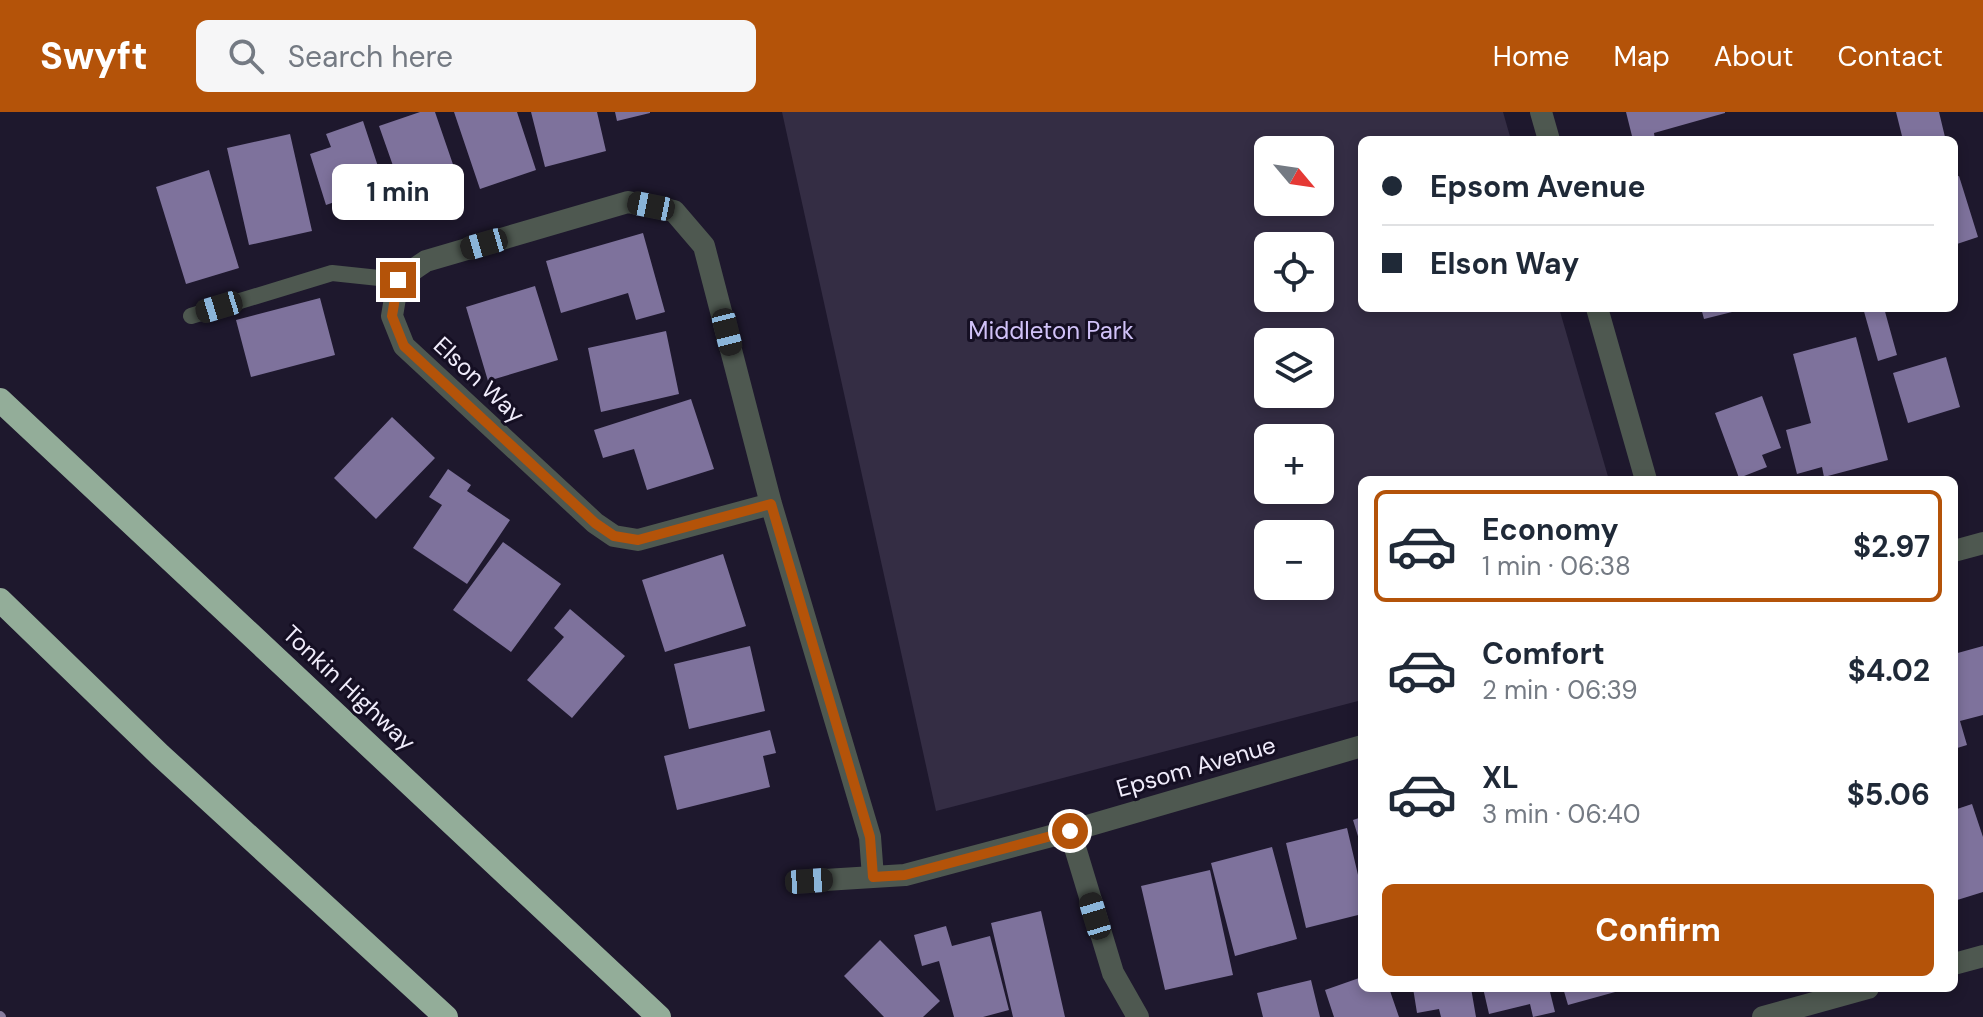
<!DOCTYPE html>
<meta charset="utf-8">
<style>
body{margin:0;font-family:"DM Sans",sans-serif;background:#f6f6f7;color:#1f2937;height:100vh;display:flex;flex-direction:column;font-size:30px;white-space:nowrap}
*{box-sizing:border-box;margin:0}
p{font-size:26px;color:#747a83}
.icon{flex:none;width:44px;height:44px;fill:none;stroke:currentColor;stroke-width:2;stroke-linecap:round;stroke-linejoin:round}
.map{position:relative;flex:1;overflow:hidden}
.side{position:absolute;left:1358px;top:364px;width:600px;height:516px;display:flex;flex-direction:column;background:#fff;border-radius:12px;box-shadow:0 4px 12px #0003}
.side>*{flex:none}
.hud{position:absolute;left:1358px;top:24px;width:600px;height:176px;border-radius:12px;box-shadow:0 4px 12px #0003;display:grid;align-content:center;height:176px;padding:0 24px;background:#fff}
.needle{width:52px;rotate:119deg}
.tools{position:absolute;left:1254px;top:24px;display:grid;gap:16px}
.tools a{display:grid;place-items:center;width:80px;height:80px;border-radius:12px;background:#fff;box-shadow:0 4px 12px #0003;font-size:40px}
.end{position:absolute;width:36px;height:36px;margin:-18px;border:10px solid #b45309;background:#fff;box-shadow:0 0 0 4px #fff}
.from{border-radius:50%}
.bubble{position:absolute;height:56px;border-radius:12px;background:#fff;box-shadow:0 4px 12px #0003;font-size:26px;font-weight:700;line-height:56px;text-align:center}
.car{position:absolute;width:24px;height:48px;margin:-24px -12px;border-radius:10px;box-shadow:0 0 6px 2px #0007;background:linear-gradient(#222 24%,#8ab4d8 0 40%,#222 0 76%,#8ab4d8 0 86%,#222 0)}
.hud b{display:flex;align-items:center;gap:28px;height:76px;font-size:30px}
.hud b+b{border-top:2px solid #e0e1e3}
.hud i{width:20px;height:20px;background:#1f2937}
ul{padding:14px 0 0;list-style:none}
li{display:flex;align-items:center;gap:24px;height:112px;margin:0 16px 12px;padding:0 8px;border:4px solid transparent;border-radius:12px}
li div{flex:1}
li b{display:block;font-size:30px}
li em{font-style:normal;font-weight:700}
li.selected{border-color:#b45309}
li>.icon{width:72px;height:72px;stroke-width:1.5}
.action{display:flex;gap:16px;margin-top:auto;padding:16px 24px}
.action a{flex:1;height:92px;border-radius:12px;background:#b45309;color:#fff;font-size:32px;font-weight:700;line-height:92px;text-align:center}
header{display:flex;align-items:center;gap:48px;box-sizing:border-box;height:112px;padding:0 40px;background:#b45309;color:#fff}
header strong{font-size:38px}
nav{display:flex;gap:44px;margin-inline-start:auto;font-size:28px}
.search{width:560px;height:72px;background:#f6f6f7;display:flex;align-items:center;gap:20px;box-sizing:border-box;padding:0 28px;border-radius:12px;color:#747a83;font-size:30px}
.map>svg:first-child{display:block}
.green{fill:#342d44;fill-rule:evenodd}
.lines{fill:none;stroke-linecap:round;stroke-linejoin:round}
.stream{stroke:#877d9e;stroke-width:10}
.building{fill:#7e729c}
.service{stroke:#4e5850;stroke-width:16}
.minor{stroke:#4e5850;stroke-width:22}
.motorway{stroke:#93ad99;stroke-width:24}
.route{stroke:#b45309;stroke-width:10}
.labels{text-anchor:middle;stroke-width:6;stroke-linejoin:round;paint-order:stroke}
.park-label{font-size:24px;fill:#d1c2f8;stroke:#150f23}
.street-label{font-size:24px;fill:#f0ecfb;stroke:#150f23}
</style>
<header>
<strong>Swyft</strong>
<div class="search"><svg class="icon" aria-label="search" viewBox="0 0 24 24"><circle cx="10" cy="10" r="6"/><path d="M15 15l6 6"/></svg>Search here</div>
<nav><a>Home</a><a>Map</a><a>About</a><a>Contact</a></nav>
</header>
<div class="map">
<svg width="1983" height="905" viewBox="0 0 1983 905">
<rect width="100%" height="100%" fill="#1e182d"/>
<path class="green" d="M782,0H1503L1511,28H1362V196H1559L1609,368H1362V588L936,699ZM1268,38H1320V90H1268ZM1268,134H1320V186H1268ZM1268,230H1320V282H1268ZM1268,326H1320V378H1268ZM1268,422H1320V474H1268Z"/>
<g class="lines">
<path class="stream" d="M0,904L1,905"/>
</g>
<path class="building" d="M420,0H435L458,67L404,85L379,14Z
M454,0H517L536,58L480,77Z
M531,0H597L606,39L545,55Z
M615,0H650V1L617,9Z
M1626,0H1725V1L1654,21L1655,28H1633Z
M1896,0H1939L1945,25L1932,28H1903Z
M363,9L390,91L352,104L346,86L326,93L310,42L331,35L326,22Z
M290,22L312,119L249,133L227,36Z
M209,58L239,156L186,172L156,75Z
M1959,64L1978,125L1954,133V65Z
M643,121L665,200L636,208L628,181L561,201L546,149Z
M535,174L558,248L488,269L466,195Z
M320,186L335,243L251,265L236,208Z
M1701,196H1743L1744,197L1704,207Z
M1863,196H1884L1897,243L1878,249Z
M666,219L679,282L601,300L588,236Z
M1856,225L1888,348L1824,365L1822,355L1797,362L1786,318L1811,311L1793,242Z
M1946,245L1960,295L1908,311L1893,261Z
M1762,284L1781,336L1762,343L1767,355L1739,366L1715,301Z
M691,287L714,357L647,378L634,337L603,346L594,318Z
M392,305L435,346L376,407L334,366Z
M448,357L471,373L467,379L510,408L467,472L413,436L442,393L429,385Z
M503,430L561,472L511,540L453,498Z
M723,442L746,514L665,540L642,468Z
M570,497L625,544L572,606L527,568L564,525L554,516Z
M750,534L765,599L689,617L674,552Z
M1983,534V603L1960,609L1967,633L1954,637V542Z
M770,618L776,641L763,644L770,675L677,698L664,644Z
M1972,692L1983,725V780L1954,789V698Z
M1362,705V734H1361L1353,708Z
M1347,716L1362,780V802L1306,816L1286,731Z
M1272,735L1297,827L1235,844L1211,751Z
M1210,758L1233,863L1165,878L1141,774Z
M1041,799L1065,905H1013L991,811Z
M946,814L952,834L990,824L1009,898L983,905H954L939,849L922,854L914,823Z
M880,828L940,889L923,905H884L844,864Z
M1362,865V876H1389L1399,905H1334L1325,878Z
M1311,868L1320,905H1263L1257,881Z
M1413,876H1471L1476,905H1441L1439,897L1417,901Z
M1483,876H1549L1555,900L1533,905L1530,892L1489,902Z
M1563,876H1626V877L1568,893Z"/>
<g class="lines">
<path class="service" d="M191,204L332,161L398,168"/>
<path class="minor" d="M1541,0L1549,28
M1597,196L1646,368
M771,392L638,428L614,424L595,411L404,234L392,204L398,168L426,149L628,90L674,99L704,134L771,392L870,725L873,765
M1954,439L1983,431
M1070,719L1113,861L1138,905
M809,769L905,763L1070,719L1362,634
M1954,852L1983,844
M1763,905L1868,876"/>
<path class="motorway" d="M0,288L659,905
M0,488L160,643L446,905"/>
</g>
<g class="lines">
<path class="route" d="M398,168L392,204L404,234L595,411L614,424L638,428L771,392L870,725L873,765L905,763L1070,719"/>
</g>
<g class="labels">
<g class="park-label">
<text x="1051" y="227">Middleton Park</text>
</g>
<g class="street-label">
<text transform="translate(479 268) rotate(43)" y="8">Elson Way</text>
<text transform="translate(349 576) rotate(43)" y="8">Tonkin Highway</text>
<text transform="translate(1196 655) rotate(-16)" y="8">Epsom Avenue</text>
</g>
</g>
</svg>
<div class="tools">
<a><svg class="needle" viewBox="-14 -14 28 28"><path d="M0-13l5 13h-10z" fill="#e53935"/><path d="M0 13l5-13h-10z" fill="#747a83"/></svg></a>
<a><svg class="icon" aria-label="locate" viewBox="0 0 24 24"><circle cx="12" cy="12" r="6"/><path d="M12 2v4M12 18v4M2 12h4M18 12h4"/></svg></a>
<a><svg class="icon" aria-label="layers" viewBox="0 0 24 24"><path d="M12 4l9 5-9 5-9-5zM3 14l9 5 9-5"/></svg></a>
<a>+</a>
<a>−</a>
</div>
<i class="end from" style="left:1070px;top:719px"></i>
<i class="end" style="left:398px;top:168px"></i>
<div class="bubble" style="left:332px;top:52px;width:132px">1 min</div>
<i class="car" style="left:651px;top:94px;rotate:281deg"></i>
<i class="car" style="left:484px;top:132px;rotate:254deg"></i>
<i class="car" style="left:219px;top:195px;rotate:253deg"></i>
<i class="car" style="left:727px;top:220px;rotate:166deg"></i>
<i class="car" style="left:809px;top:769px;rotate:86deg"></i>
<i class="car" style="left:1095px;top:804px;rotate:343deg"></i>
<div class="hud">
<b><i class="from"></i>Epsom Avenue</b>
<b><i></i>Elson Way</b>
</div>
<section class="side">
<ul>
<li class="selected"><svg class="icon" aria-label="car" viewBox="0 0 24 24"><path d="M5 17H2v-5l4-1 3-4h7l3 4 3 1v5h-3M9 17h6M6 11h13"/><circle cx="7" cy="17" r="2"/><circle cx="17" cy="17" r="2"/></svg><div><b>Economy</b><p>1 min · 06:38</p></div><em>$2.97</em></li>
<li><svg class="icon" aria-label="car" viewBox="0 0 24 24"><path d="M5 17H2v-5l4-1 3-4h7l3 4 3 1v5h-3M9 17h6M6 11h13"/><circle cx="7" cy="17" r="2"/><circle cx="17" cy="17" r="2"/></svg><div><b>Comfort</b><p>2 min · 06:39</p></div><em>$4.02</em></li>
<li><svg class="icon" aria-label="car" viewBox="0 0 24 24"><path d="M5 17H2v-5l4-1 3-4h7l3 4 3 1v5h-3M9 17h6M6 11h13"/><circle cx="7" cy="17" r="2"/><circle cx="17" cy="17" r="2"/></svg><div><b>XL</b><p>3 min · 06:40</p></div><em>$5.06</em></li>
</ul>
<div class="action"><a>Confirm</a></div>
</section>
</div>
